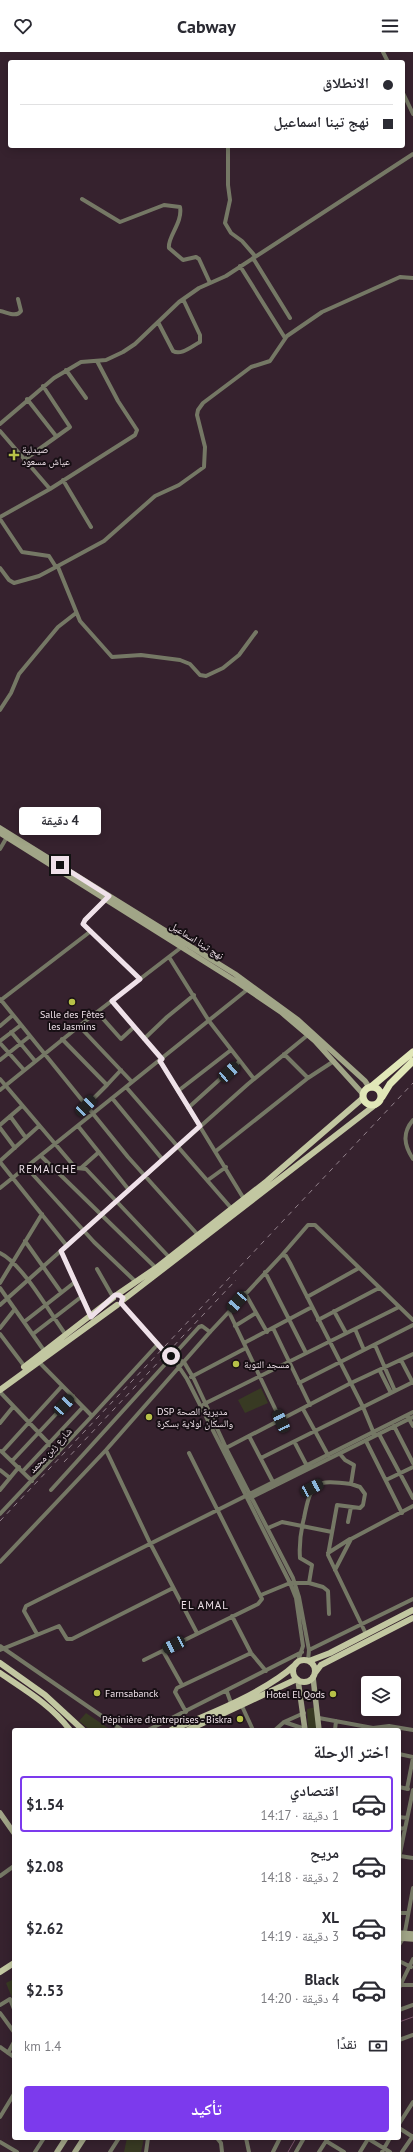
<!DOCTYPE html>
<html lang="ar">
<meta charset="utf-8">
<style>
body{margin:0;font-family:"PT Sans","Noto Naskh Arabic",sans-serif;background:#f2f2f3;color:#2b2b33;direction:rtl;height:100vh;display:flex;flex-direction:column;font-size:15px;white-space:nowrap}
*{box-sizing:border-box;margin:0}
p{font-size:13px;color:#7c7c81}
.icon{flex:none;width:22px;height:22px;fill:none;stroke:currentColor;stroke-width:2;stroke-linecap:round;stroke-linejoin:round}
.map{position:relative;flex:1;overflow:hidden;direction:ltr}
.details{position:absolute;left:12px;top:1676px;width:389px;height:412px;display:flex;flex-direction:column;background:#fff;border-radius:4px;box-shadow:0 2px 10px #0003;direction:rtl}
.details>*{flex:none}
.top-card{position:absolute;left:8px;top:8px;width:397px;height:88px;border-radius:4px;box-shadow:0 2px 10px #0003;direction:rtl;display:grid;align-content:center;height:88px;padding:0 12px;background:#fff}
.fabs{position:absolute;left:361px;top:1624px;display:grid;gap:8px}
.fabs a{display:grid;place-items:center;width:40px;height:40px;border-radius:4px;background:#fff;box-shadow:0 2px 10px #0003;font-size:20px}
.end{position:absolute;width:18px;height:18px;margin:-9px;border:5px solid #efe1e9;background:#111;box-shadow:0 0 0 2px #111}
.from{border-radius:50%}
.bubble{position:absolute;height:28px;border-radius:4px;background:#fff;box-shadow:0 2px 10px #0003;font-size:13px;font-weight:700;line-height:28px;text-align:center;direction:rtl}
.car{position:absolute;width:12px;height:24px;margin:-12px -6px;border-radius:5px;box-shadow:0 0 3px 1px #0007;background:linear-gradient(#222 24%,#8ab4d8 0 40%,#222 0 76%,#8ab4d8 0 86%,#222 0)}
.top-card b{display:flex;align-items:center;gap:14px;height:38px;font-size:15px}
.top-card b+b{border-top:1px solid #e1e1e2}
.top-card i{width:10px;height:10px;background:#2b2b33}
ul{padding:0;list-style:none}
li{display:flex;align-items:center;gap:12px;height:56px;margin:0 8px 6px;padding:0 4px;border:2px solid transparent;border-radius:4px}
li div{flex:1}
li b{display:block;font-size:15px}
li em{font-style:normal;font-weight:700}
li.active{border-color:#7c3aed}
li>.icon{width:36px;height:36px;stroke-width:1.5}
h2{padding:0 12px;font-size:18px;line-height:48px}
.pay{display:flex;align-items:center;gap:10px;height:44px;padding:0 12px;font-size:15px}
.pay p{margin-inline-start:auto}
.action{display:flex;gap:8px;margin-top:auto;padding:8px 12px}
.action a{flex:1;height:46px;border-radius:4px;background:#7c3aed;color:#fff;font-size:16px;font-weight:700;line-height:46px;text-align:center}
header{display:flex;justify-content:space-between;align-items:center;height:52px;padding:0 12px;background:#fff;font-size:18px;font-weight:700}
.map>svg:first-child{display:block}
.green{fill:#383a23}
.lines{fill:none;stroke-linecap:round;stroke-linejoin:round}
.stream{stroke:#7d566d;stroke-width:1}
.street{stroke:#757865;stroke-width:4}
.secondary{stroke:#a1a587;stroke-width:5.5}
.primary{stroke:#c2c7a1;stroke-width:6}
.highway{stroke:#e1e7b8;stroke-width:7}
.rail{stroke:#93828c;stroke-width:1;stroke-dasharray:5 5;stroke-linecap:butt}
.route{stroke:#efe1e9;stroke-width:5}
.poi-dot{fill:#b7c148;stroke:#170f14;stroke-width:1.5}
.labels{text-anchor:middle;stroke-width:4;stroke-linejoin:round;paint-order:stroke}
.poi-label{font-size:10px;fill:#efe1e9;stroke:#170f14;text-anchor:start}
.street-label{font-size:10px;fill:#efe1e9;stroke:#170f14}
.neighbourhood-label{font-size:11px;letter-spacing:1px;fill:#efe1e9;stroke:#170f14}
</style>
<header><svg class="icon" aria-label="menu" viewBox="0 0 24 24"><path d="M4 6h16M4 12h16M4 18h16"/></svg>Cabway<svg class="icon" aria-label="heart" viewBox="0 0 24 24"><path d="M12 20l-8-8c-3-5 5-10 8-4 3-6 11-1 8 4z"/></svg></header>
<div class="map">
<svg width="413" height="2100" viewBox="0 0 413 2100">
<rect width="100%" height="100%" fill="#36222e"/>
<path class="green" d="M261,1336L268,1351L245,1361L238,1348Z
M316,1655L318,1678H308L307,1657Z
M86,1661L111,1678H90L79,1669Z
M14,1927V1951L6,1931Z
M127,2086H144L141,2100H124Z"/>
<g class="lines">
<path class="stream" d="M399,1970L413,1965
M288,2100L296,2086"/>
<path class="street" d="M383,0L388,10
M403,41L413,62
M228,94V133L230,148L225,171L231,181L242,189L255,204
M82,147L120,170L164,153L180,155C183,171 167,185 169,196L183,208L196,205L199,207L210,231
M253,206L290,266
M240,214L285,286
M0,259C7,260 16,266 21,259L18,247
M158,270L173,299C181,304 192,294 200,290V283L183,247
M66,318L86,346
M27,347L56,384
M0,372L54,326L81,310L106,308L123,300L135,292L179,250L199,236L226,224L413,102
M0,379L50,437
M24,408L70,375L43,334
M63,428L91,475
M0,465L50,437L135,383L137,378L118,349L97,309
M0,467L22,500L49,504L56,515
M58,515L80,569L112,605L141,603L180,608L190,612L200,623L206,624L223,616L239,603L256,580
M0,516L9,528L14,531L39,524L56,515L104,489L155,444L179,433L204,415L205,395L197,363L198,358L203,351L251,315L270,309L287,284L322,260L400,225L413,226
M0,658L11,641L19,622L58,575L76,561
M0,797L7,785
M107,846L87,866L83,872L140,927
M169,905L209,969L254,1027
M0,947L1,948L91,879
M0,949L1,948L128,1105L198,1183
M112,949L162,1007
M97,960L121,987L134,975
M0,974L13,963
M79,974L132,1030
M11,980L35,1009
M62,987L107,1033L121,1018
M144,987L167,965L194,943
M0,989L21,973
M0,991L24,1018
M0,1008L30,984
M160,1009L244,1147
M308,1026L334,1009
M0,1027L73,1113L77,1116L86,1117L169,1205
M126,1035L232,1157
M0,1038L88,967L183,894
M178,1039L231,998
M112,1046L163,1108
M86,1054L107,1033
M188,1056L240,1009
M10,1064L26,1086
M413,1068C402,1081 404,1093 413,1107
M0,1073L22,1054
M78,1074L129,1138
M0,1076L15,1096
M216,1099L308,1026L284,1002
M41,1104L156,1216
M0,1109L39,1074
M0,1110L67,1194
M26,1115L94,1190L136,1230
M81,1116L99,1100
M208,1128L226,1115
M0,1136L248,937
M25,1189L61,1240
M61,1199L91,1264
M0,1201C22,1211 51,1263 66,1283
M282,1203L308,1173H315L413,1268
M97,1217L113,1245
M265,1220L306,1301
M0,1231L42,1162
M0,1236L45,1300
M245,1241L267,1280
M307,1245L359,1216
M121,1251L162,1297L173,1305L184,1310L194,1327L228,1400L293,1526L299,1545L309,1598L308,1609
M0,1253L248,1032L309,982
M334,1259L346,1281
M229,1260L281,1369
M318,1268L379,1236
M24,1270L75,1230
M235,1274L256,1261
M0,1276L15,1257
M273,1276L310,1353
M355,1277L364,1298
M0,1282L25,1315
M33,1282L81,1245
M244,1291L312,1255
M375,1293L395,1339
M173,1306L187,1327L290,1531L296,1546L303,1594L298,1609
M401,1308L413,1331
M380,1319L391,1341
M191,1325L246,1296
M299,1331L413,1273
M0,1340L58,1401
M204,1352L399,1255
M303,1357L328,1403
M92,1364L158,1292
M408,1365L413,1374
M0,1371L13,1355
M394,1374L413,1411
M379,1382L413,1446
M249,1384L273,1430
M366,1389L402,1461
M295,1391L307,1414
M224,1397L351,1331L413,1302
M106,1398L150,1491L197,1581
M1,1399L32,1429
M2,1400L62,1334
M340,1402L345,1408L354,1413L351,1432L360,1435L365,1442L363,1453L360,1456L337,1453L328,1503L366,1582
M261,1406L413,1330
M12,1409L73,1344
M0,1418L10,1426
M23,1419L83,1355
M386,1428L413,1415
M0,1438L19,1415
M51,1438L199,1275L202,1274L210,1280
M250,1446L413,1365
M0,1462L92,1364L39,1310
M348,1470L351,1455
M268,1476L282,1470L332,1480
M328,1501L350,1487
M0,1510L106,1398L210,1280L282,1203L286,1204L290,1211L363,1355L375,1384
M335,1518L351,1487L413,1454
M261,1543L290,1531H309
M329,1562L328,1539L323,1535L309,1531L312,1513L300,1506C299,1493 301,1478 304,1466C311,1430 315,1427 351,1432
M232,1564L251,1601L266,1619
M37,1582L24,1559L26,1554L413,1360
M0,1594L122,1678
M0,1598L59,1574L67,1587H72L173,1536
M309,1598L413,1547
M163,1599L182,1633
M144,1608L258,1552L262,1547L189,1401
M227,1640L231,1651
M241,1652L253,1678
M186,1660L175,1640L177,1636L251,1601
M319,1666L373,1676L389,1674L413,1678
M284,1670L305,1677
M148,1678L302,1600
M275,1678L284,1670L304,1661
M335,1678L336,1669
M399,1702L413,1705
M399,1735L408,1737
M407,1737L413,1706
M399,1765L407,1766
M399,1776L405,1777
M400,1804L413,1806
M399,1806L413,1738
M0,1824L14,1814
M399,1861H408
M399,1893L404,1885L413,1836
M399,1909L411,1915
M401,1933H413
M399,1936L413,1907
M0,1953L10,1947L14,1957
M399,1958L413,1953
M0,1961L14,1980
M399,1988L413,1983
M0,1995L14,2005
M8,2001L14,1990
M0,2065L14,2042
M399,2072L413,2050
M399,2076L413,2085
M217,2086L221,2091L222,2100
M246,2086L249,2100
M367,2086L390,2100
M326,2089L344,2100
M0,2090L17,2100
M35,2100L44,2086
M110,2100L119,2086
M146,2100L148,2086
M273,2100L280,2086
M296,2100L304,2086
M319,2100L328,2086
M360,2100L368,2087
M382,2100L390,2086
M402,2100L413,2084"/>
<path class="secondary" d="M0,776L235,922L298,968L365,1029L369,1035
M0,781L237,930L281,960L315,989L363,1042
M313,1625L319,1678
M298,1628L305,1678
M0,1761L14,1781
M399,1881L413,1882
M399,1886L413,1887
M57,2100L66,2086
M75,2100L84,2086"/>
<path class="primary" d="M118,1242L156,1216L267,1129L363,1046
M123,1248L375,1053
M24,1315L113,1246
M0,1338L117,1253
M293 1619a11 11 0 1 1 22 0a11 11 0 1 1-22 0Z
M309,1609L330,1601L413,1558
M0,1611L45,1643L83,1678
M0,1621C25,1638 51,1653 70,1678
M315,1621L321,1613L413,1566
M171,1678C210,1662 266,1640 296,1612
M188,1678L297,1627
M0,1920L14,1911"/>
<path class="highway" d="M363 1044a9 9 0 1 1 18 0a9 9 0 1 1-18 0Z
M371,1035L413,1000
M382,1045L390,1032L413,1009"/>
<path class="rail" d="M64,1410L236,1228
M0,1469L413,1031"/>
</g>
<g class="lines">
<path class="route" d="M60,813L109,844L85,868L83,872L140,927L112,949L162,1007L160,1009L200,1074L61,1199L91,1265L115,1243H119L123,1246L121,1251L162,1297L171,1304"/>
</g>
<g class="poi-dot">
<path d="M12 397h4v4h4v4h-4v4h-4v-4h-4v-4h4z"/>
<circle cx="72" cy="950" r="4"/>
<circle cx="236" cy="1312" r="4"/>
<circle cx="149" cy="1365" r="4"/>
<circle cx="97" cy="1641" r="4"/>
<circle cx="333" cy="1642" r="4"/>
<circle cx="240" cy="1667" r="4"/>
</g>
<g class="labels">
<g class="poi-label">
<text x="22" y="401">صيدلية<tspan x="22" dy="12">عياش مسعود</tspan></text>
<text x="72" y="966" text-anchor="middle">Salle des Fêtes<tspan x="72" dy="12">les Jasmins</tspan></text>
<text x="244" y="1316">مسجد التوبة</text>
<text x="157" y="1363">DSP مديرية الصحة<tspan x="157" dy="12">والسكان لولاية بسكرة</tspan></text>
<text x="105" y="1645">Farnsabanck</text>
<text x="325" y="1646" text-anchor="end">Hotel El Qods</text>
<text x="232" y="1671" text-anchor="end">Pépinière d'entreprises - Biskra</text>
</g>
<g class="street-label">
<text transform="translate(197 888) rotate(32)" y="4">نهج تينا اسماعيل</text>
<text transform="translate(50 1398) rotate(-47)" y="4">شارع زين محمد</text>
</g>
<g class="neighbourhood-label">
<text x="48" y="1121">REMAICHE</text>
<text x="205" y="1557">EL AMAL</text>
</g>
</g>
</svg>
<div class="fabs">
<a><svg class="icon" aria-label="layers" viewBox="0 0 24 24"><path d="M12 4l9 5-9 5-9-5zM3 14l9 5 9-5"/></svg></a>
</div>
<i class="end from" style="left:171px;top:1304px"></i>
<i class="end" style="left:60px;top:813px"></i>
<div class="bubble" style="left:19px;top:755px;width:82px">4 دقيقة</div>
<i class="car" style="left:229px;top:1020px;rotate:48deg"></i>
<i class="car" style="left:86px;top:1054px;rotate:45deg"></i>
<i class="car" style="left:237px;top:1250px;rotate:221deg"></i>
<i class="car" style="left:64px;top:1353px;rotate:43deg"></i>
<i class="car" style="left:281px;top:1369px;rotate:335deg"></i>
<i class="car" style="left:312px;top:1436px;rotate:62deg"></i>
<i class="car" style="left:174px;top:1593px;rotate:243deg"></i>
<div class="top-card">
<b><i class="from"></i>الانطلاق</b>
<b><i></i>نهج تينا اسماعيل</b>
</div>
<section class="details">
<h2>اختر الرحلة</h2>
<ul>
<li class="active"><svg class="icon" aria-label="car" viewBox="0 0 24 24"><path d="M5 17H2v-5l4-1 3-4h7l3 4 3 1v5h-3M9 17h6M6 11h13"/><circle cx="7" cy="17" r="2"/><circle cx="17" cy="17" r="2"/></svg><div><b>اقتصادي</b><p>1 دقيقة · 14:17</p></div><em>$1.54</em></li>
<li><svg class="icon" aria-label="car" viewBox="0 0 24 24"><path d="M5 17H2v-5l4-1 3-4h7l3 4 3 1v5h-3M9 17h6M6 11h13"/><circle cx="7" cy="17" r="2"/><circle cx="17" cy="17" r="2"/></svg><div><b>مريح</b><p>2 دقيقة · 14:18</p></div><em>$2.08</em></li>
<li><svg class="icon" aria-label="car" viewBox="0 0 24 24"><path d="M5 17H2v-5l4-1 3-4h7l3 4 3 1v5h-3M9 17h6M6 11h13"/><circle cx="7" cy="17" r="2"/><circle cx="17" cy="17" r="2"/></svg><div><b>XL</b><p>3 دقيقة · 14:19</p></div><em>$2.62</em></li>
<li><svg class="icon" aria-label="car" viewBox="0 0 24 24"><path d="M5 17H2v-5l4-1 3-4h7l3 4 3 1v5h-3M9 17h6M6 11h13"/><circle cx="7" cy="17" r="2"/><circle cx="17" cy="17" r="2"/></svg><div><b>Black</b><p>4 دقيقة · 14:20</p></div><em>$2.53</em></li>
</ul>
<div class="pay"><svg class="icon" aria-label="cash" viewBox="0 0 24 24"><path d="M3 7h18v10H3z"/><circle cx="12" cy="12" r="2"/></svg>نقدًا<p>1.4 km</p></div>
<div class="action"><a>تأكيد</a></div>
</section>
</div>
